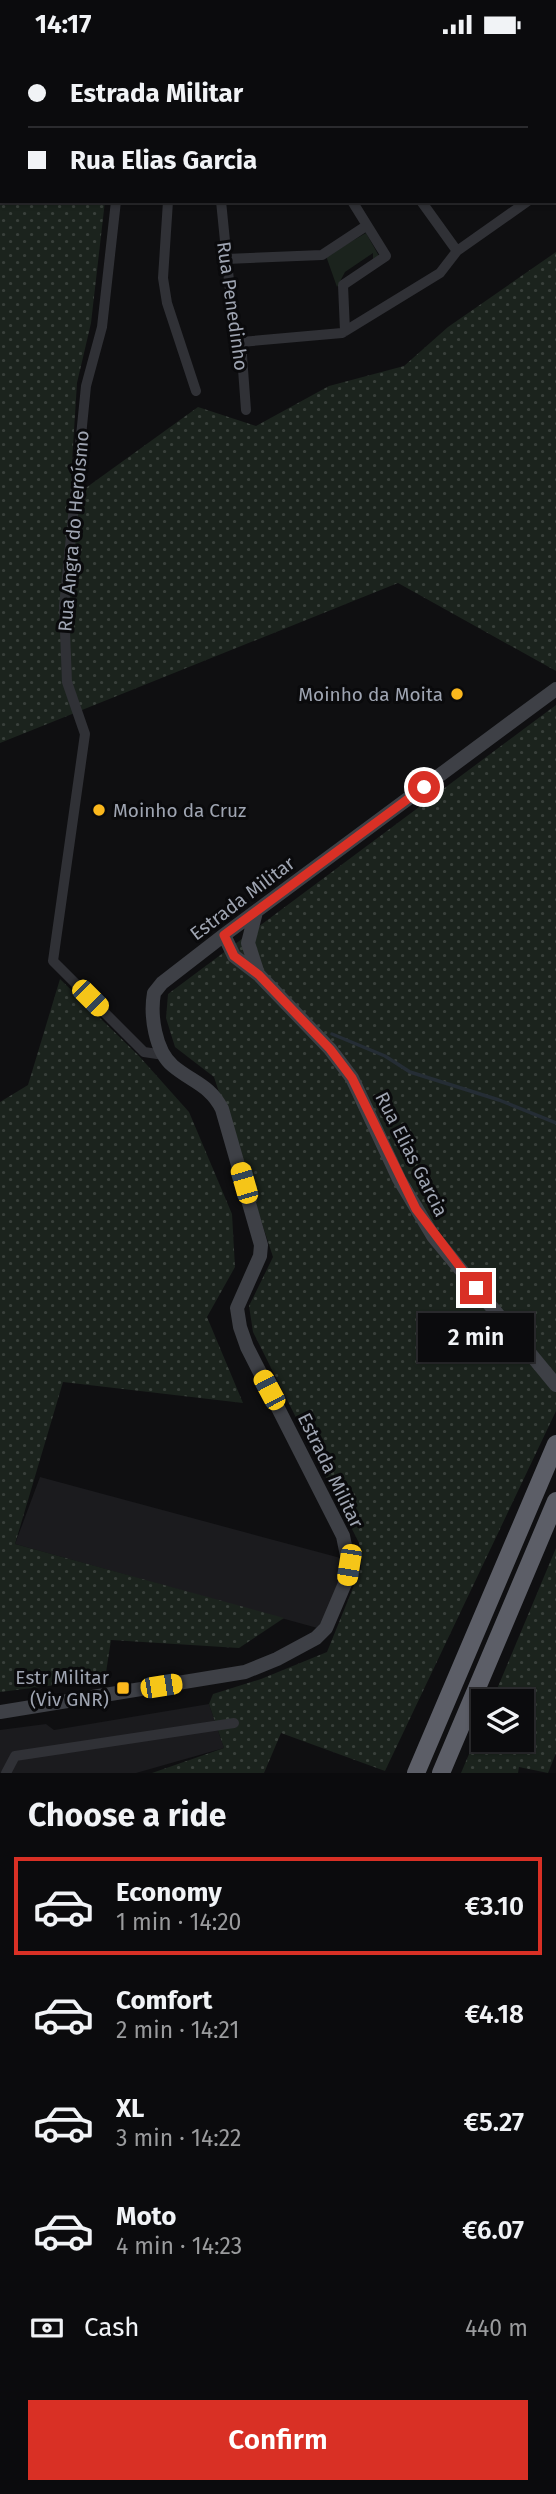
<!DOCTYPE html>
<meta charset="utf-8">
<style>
body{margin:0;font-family:"Fira Sans",sans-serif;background:#141416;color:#f1f3f6;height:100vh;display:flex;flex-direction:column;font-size:26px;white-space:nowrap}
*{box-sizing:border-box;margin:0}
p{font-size:23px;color:#9a9b9d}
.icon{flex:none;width:38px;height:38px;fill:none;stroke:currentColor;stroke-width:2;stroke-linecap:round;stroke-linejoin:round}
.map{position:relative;height:1724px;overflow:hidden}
.details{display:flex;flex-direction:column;background:#0b0b0d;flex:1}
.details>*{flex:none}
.hud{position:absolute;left:0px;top:0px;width:556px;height:154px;box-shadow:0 2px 5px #0004,0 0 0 2px #2b2b2e;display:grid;align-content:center;height:154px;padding:0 28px;background:#0b0b0d}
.tools{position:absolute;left:471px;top:1640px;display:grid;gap:14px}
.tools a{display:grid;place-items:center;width:63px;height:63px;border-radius:0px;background:#0b0b0d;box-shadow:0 2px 5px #0004,0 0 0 2px #2b2b2e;font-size:35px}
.end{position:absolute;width:32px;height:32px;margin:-16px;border:9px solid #d93025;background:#fff;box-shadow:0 0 0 4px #fff}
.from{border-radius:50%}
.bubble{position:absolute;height:49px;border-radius:0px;background:#0b0b0d;box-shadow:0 2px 5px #0004,0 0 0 2px #2b2b2e;font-size:23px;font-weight:600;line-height:49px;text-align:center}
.car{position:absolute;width:21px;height:42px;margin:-21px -10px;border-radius:9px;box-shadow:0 0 5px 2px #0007;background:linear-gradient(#f5c518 24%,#345 0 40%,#f5c518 0 76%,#345 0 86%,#f5c518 0)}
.hud b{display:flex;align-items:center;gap:24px;height:66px;font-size:26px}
.hud b+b{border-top:2px solid #2b2b2e}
.hud i{width:18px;height:18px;background:#f1f3f6}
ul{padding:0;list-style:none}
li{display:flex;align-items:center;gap:21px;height:98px;margin:0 14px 10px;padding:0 14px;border:4px solid transparent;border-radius:0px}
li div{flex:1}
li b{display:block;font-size:26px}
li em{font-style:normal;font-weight:600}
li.current{border-color:#d93025}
li>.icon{width:63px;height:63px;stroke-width:1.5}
h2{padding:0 28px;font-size:32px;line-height:84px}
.pay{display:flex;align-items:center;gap:18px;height:77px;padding:0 28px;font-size:26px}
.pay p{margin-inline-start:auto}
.cta{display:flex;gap:14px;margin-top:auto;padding:14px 28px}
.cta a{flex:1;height:80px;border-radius:0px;background:#d93025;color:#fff;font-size:28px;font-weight:600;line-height:80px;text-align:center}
.status{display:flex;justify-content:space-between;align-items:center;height:49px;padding:0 35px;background:#0b0b0d;direction:ltr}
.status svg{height:19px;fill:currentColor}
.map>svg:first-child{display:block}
.built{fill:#1b1b1e}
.grass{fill:url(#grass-dots)}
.garden{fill:#1b231d}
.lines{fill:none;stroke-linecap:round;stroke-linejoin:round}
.stream{stroke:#252d35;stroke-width:3.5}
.street{stroke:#303136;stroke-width:10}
.secondary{stroke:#3e4046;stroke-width:14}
.highway{stroke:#5c5e67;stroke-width:18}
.route{stroke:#d93025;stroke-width:9}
.poi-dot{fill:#fbb81d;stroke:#0a0a0c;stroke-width:2.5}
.labels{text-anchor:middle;stroke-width:6;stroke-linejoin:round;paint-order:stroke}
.street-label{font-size:19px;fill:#9fa5b2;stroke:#0a0a0c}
.poi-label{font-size:19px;fill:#9fa5b2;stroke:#0a0a0c;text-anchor:end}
</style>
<div class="status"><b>14:17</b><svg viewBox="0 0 49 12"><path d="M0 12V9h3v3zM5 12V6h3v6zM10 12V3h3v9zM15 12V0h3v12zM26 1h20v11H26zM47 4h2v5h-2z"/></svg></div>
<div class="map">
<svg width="556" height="1724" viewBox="0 0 556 1724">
<defs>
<pattern id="grass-dots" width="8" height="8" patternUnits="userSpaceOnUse" patternTransform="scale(1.75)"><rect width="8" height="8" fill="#1b231d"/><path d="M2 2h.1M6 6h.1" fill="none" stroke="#39403b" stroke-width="1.8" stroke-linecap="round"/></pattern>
</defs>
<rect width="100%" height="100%" fill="#0f0f11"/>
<path class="built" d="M40,1428L348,1511L321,1580L15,1495Z
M209,1655L224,1699L136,1724H0V1681L46,1675L54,1681Z"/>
<path class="grass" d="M0,57L2,152H105L91,274L77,334L71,429L87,438L198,358L256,377L329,337L404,317L448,278L556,203V622L398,534L0,694Z
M556,656V1362L385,1722L281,1684L264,1724H152L224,1699L209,1655L213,1645L261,1630L327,1603L361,1519L359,1494L253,1283L249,1257L273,1208L214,1028L175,998L166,969L168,945Z
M60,930L139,1007L189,1063L232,1165L235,1218L207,1268L243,1354L63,1333L15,1495L284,1569L239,1599L111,1591L105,1630L0,1643V1053L28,1036Z
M556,1499V1704L548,1724L519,1718L518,1724H461L483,1672V1690H522V1652H492Z"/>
<path class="garden" d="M366,184L379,207L373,211V204L345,223L337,238L326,207Z"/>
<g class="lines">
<path class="stream" d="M332,985L385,1007L410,1023L499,1051L556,1074"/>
<path class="street" d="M185,0L187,2
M310,0L312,2
M397,0L400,2
M539,0L542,2
M70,2L71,0
M167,2L168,0
M216,2L218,0
M417,2L422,0
M0,11L2,12
M555,11L556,13
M555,141L556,142
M116,152L102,278L86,337L64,557L67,633L85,685L53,912L144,1003L164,1006
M168,152L163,229L167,254L196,342
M221,152L233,272L241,293L246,361
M421,152L457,202
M226,210L322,206L366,177
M345,282L343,236L386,207L352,152
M241,293L342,284L440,224L457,202L528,152
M6,1724L15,1707L234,1674"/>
<path class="secondary" d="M433,0L434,2
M555,97L556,98
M256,863L248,894L258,925
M224,886L234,907L259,926L330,1000L352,1029L399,1130L433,1187L556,1336
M0,1663L245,1623L277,1610L316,1589L326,1579L346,1532L349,1516L343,1487L247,1298L240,1278L237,1259L260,1207L261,1196L222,1060C210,1036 192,1033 173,1017C155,1002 150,966 154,944L162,934L224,886L556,640"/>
<path class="highway" d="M416,1724L556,1395
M441,1724L556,1452"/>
</g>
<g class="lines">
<path class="route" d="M424,738L224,886L234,907L259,926L330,1000L352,1029L416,1160L476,1239"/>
</g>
<g class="poi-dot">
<circle cx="457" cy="645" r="7"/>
<circle cx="99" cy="761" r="7"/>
<rect x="116" y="1632" width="14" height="14" rx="3.5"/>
</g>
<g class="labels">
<g class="street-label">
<text transform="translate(233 257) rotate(82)" y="7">Rua Penedinho</text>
<text transform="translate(73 482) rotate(-85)" y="7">Rua Angra do Heroísmo</text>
<text transform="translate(242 849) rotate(-37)" y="7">Estrada Militar</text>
<text transform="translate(412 1105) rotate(63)" y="7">Rua Elias Garcia</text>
<text transform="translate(331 1421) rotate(64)" y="7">Estrada Militar</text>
</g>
<g class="poi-label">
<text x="443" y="652">Moinho da Moita</text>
<text x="113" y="768" text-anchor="start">Moinho da Cruz</text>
<text x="109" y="1635">Estr Militar<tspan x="109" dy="22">(Viv GNR)</tspan></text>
</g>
</g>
</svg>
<div class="tools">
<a><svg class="icon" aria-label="layers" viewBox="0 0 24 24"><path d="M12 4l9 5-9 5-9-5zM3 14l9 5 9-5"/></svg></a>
</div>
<i class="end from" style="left:424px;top:738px"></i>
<i class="end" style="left:476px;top:1239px"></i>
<div class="bubble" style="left:418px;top:1264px;width:116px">2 min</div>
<i class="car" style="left:90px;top:949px;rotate:135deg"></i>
<i class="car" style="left:244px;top:1134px;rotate:344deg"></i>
<i class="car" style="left:269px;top:1341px;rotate:332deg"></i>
<i class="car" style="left:349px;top:1516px;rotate:189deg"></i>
<i class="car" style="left:161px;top:1637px;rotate:81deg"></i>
<div class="hud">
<b><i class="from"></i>Estrada Militar</b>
<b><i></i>Rua Elias Garcia</b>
</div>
</div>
<section class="details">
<h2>Choose a ride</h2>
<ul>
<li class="current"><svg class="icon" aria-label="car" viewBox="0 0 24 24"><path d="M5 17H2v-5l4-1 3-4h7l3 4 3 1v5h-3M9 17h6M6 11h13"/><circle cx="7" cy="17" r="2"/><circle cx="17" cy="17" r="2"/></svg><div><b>Economy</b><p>1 min · 14:20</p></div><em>€3.10</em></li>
<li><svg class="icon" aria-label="car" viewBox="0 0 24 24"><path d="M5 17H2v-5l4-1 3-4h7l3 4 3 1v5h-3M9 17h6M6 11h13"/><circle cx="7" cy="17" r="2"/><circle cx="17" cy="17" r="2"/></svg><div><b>Comfort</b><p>2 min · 14:21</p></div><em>€4.18</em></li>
<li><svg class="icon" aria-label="car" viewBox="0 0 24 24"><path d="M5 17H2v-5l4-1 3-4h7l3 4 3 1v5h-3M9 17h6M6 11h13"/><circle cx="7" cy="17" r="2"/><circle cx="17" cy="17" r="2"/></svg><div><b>XL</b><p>3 min · 14:22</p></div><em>€5.27</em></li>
<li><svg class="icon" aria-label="car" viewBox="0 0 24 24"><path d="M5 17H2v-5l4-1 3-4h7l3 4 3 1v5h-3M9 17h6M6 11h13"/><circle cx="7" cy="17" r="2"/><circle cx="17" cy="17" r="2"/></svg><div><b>Moto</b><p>4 min · 14:23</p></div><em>€6.07</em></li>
</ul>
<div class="pay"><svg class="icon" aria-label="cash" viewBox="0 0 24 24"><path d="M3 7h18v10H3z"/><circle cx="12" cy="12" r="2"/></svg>Cash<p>440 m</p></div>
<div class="cta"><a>Confirm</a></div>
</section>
